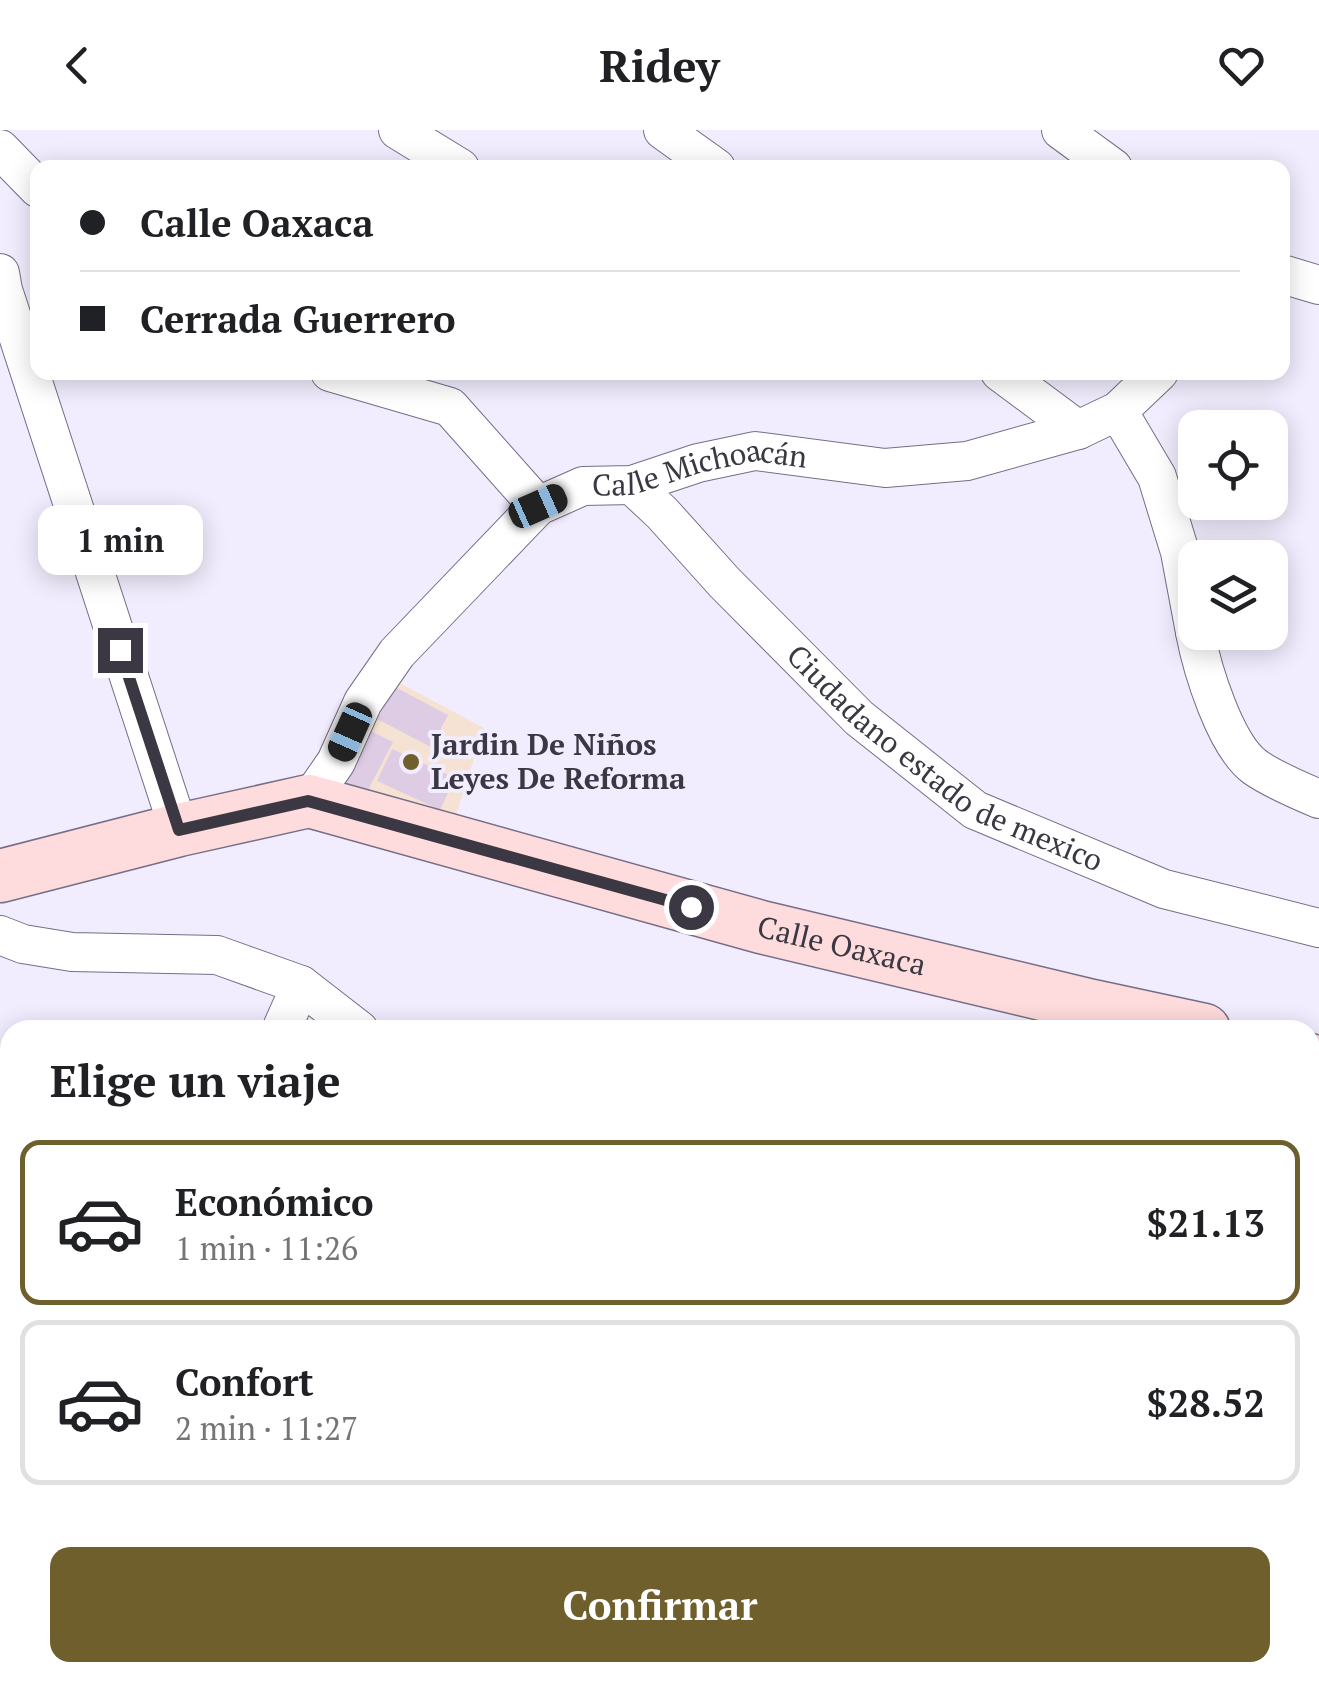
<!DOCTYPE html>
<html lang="es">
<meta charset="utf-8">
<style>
body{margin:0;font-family:"PT Serif",serif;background:#f2f2f2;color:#202124;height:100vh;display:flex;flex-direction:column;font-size:38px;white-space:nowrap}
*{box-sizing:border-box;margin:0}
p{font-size:32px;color:#757577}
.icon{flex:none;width:55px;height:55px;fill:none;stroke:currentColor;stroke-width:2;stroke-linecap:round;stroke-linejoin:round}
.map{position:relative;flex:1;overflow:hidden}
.side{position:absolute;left:0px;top:890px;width:1320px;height:662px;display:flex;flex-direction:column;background:#fff;border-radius:30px 30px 0 0;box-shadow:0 5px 25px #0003}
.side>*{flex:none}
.guide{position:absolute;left:30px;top:30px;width:1260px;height:220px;border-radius:20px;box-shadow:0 5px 25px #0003;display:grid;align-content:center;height:220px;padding:0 50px;background:#fff}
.fabs{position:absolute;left:1178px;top:280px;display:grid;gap:20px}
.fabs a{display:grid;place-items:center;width:110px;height:110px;border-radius:20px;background:#fff;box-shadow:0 5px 25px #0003;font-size:50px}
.end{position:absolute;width:45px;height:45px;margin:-22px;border:12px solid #3b3843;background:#fff;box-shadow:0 0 0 5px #fff}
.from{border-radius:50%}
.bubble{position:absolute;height:70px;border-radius:20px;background:#fff;box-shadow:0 5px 25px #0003;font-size:32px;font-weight:600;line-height:70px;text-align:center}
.car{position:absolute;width:30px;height:60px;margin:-30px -15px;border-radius:12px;box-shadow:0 0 8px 2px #0007;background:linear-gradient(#222 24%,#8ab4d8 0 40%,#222 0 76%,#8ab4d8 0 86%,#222 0)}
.guide b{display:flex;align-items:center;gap:35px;height:95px;font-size:38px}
.guide b+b{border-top:2px solid #e0e0e0}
.guide i{width:25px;height:25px;background:#202124}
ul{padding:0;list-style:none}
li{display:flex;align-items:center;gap:30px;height:165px;margin:0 20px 15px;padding:0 30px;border:5px solid #e0e0e0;border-radius:20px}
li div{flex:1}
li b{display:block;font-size:38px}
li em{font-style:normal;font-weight:600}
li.active{border-color:#6f5f2d}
li>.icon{width:90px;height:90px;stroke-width:1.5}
h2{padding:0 50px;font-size:45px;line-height:120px}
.cta{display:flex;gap:20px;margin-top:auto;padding:20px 50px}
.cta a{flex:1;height:115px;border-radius:20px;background:#6f5f2d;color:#fff;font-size:40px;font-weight:600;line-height:115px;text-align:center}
header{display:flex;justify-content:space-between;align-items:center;height:130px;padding:0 50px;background:#fff;font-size:45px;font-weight:600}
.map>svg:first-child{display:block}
.education{fill:#f5e2d2}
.building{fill:#decce5}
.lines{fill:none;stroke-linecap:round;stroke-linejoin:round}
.street-casing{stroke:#756e87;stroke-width:40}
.secondary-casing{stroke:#756e87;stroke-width:55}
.street{stroke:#fff;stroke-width:38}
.secondary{stroke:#fedbdc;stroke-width:52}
.route{stroke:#3b3843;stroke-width:12}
.poi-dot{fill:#6f5f2d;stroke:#f2edfe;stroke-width:4}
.labels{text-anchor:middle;stroke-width:8;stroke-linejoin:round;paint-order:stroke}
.street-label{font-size:30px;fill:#3b3843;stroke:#f2edfe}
.poi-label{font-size:30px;font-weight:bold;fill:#3b3843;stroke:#f2edfe;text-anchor:start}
</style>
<header><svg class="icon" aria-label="back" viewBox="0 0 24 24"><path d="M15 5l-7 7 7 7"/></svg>Ridey<svg class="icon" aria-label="heart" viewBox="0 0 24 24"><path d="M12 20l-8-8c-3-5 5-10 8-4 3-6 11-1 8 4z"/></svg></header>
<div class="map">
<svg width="1319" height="1551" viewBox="0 0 1319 1551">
<rect width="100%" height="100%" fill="#f2edfe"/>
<path class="education" d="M392,549L484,598L451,700L330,666Z"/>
<path class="building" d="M395,557L448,585L431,617L377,589Z
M369,600L393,612L365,666L342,653Z
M392,619L455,648L440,680L377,651Z"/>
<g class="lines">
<g class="street-casing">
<g id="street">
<path d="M398,0L460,38"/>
<path d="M663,0L716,38"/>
<path d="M1061,0L1113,38"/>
<path d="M0,19L38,58"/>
<path d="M0,143L3,160L179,700"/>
<path d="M1282,144L1319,155"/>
<path d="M330,242L450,277L538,376"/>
<path d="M1000,242L1078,300"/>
<path d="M1118,281L1157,347L1180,422L1195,502"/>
<path id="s1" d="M632,355L662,383L724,452L859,588L975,680L1164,759L1319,798"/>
<path d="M1195,502C1202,539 1225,615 1255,637C1272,649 1300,661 1319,669"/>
<path id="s2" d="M309,671L336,632L363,572L397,523L538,376L583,356L632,355L698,333L755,321L885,338L967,331L1078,300L1118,281L1159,242"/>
<path d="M0,805L23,814L72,822L217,825L301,855L359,900"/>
<path d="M281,900L301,855"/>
<path d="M0,1178L10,1179"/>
<path d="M1310,1317L1319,1318"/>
<path d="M1214,1542L1224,1549L1245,1551"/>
<path d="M109,1551L110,1542"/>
<path d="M490,1551L493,1542"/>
<path d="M877,1551L883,1542"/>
</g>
</g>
<g class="secondary-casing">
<g id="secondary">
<path id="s3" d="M0,746L179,700L309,671L761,797L1088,875L1204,900"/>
<path d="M1310,930L1319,933"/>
</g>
</g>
<use href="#street" class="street"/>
<use href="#secondary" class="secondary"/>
</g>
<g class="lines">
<path class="route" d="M120,520L179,700L308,671L691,777"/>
</g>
<circle class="poi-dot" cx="411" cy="632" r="10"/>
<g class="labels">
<g class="street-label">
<text dy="10" stroke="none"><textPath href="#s2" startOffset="545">Calle Michoacán</textPath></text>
<text dy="10" stroke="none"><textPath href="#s1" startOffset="420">Ciudadano estado de mexico</textPath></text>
<text dy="10" stroke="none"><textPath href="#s3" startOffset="870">Calle Oaxaca</textPath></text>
</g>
<g class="poi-label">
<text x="431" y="625">Jardin De Niños<tspan x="431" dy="34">Leyes De Reforma</tspan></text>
</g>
</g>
</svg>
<div class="fabs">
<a><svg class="icon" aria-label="locate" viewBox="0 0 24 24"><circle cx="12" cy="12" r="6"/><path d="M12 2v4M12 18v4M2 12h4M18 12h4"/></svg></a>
<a><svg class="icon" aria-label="layers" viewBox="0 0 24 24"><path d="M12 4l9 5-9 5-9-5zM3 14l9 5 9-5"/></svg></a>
</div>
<i class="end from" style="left:691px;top:777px"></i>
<i class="end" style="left:120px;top:520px"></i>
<div class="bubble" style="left:38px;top:375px;width:165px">1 min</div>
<i class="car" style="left:538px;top:376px;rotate:66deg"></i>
<i class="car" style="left:350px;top:602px;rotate:204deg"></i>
<div class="guide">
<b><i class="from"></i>Calle Oaxaca</b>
<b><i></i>Cerrada Guerrero</b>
</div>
<section class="side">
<h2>Elige un viaje</h2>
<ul>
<li class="active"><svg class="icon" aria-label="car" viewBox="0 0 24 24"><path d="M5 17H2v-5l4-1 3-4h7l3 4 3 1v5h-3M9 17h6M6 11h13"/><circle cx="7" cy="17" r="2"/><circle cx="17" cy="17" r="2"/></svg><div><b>Económico</b><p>1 min · 11:26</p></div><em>$21.13</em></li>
<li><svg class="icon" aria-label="car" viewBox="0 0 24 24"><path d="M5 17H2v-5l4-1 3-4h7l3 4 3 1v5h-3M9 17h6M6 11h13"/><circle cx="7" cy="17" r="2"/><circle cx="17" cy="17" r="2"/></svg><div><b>Confort</b><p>2 min · 11:27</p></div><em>$28.52</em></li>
</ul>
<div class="cta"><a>Confirmar</a></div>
</section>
</div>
